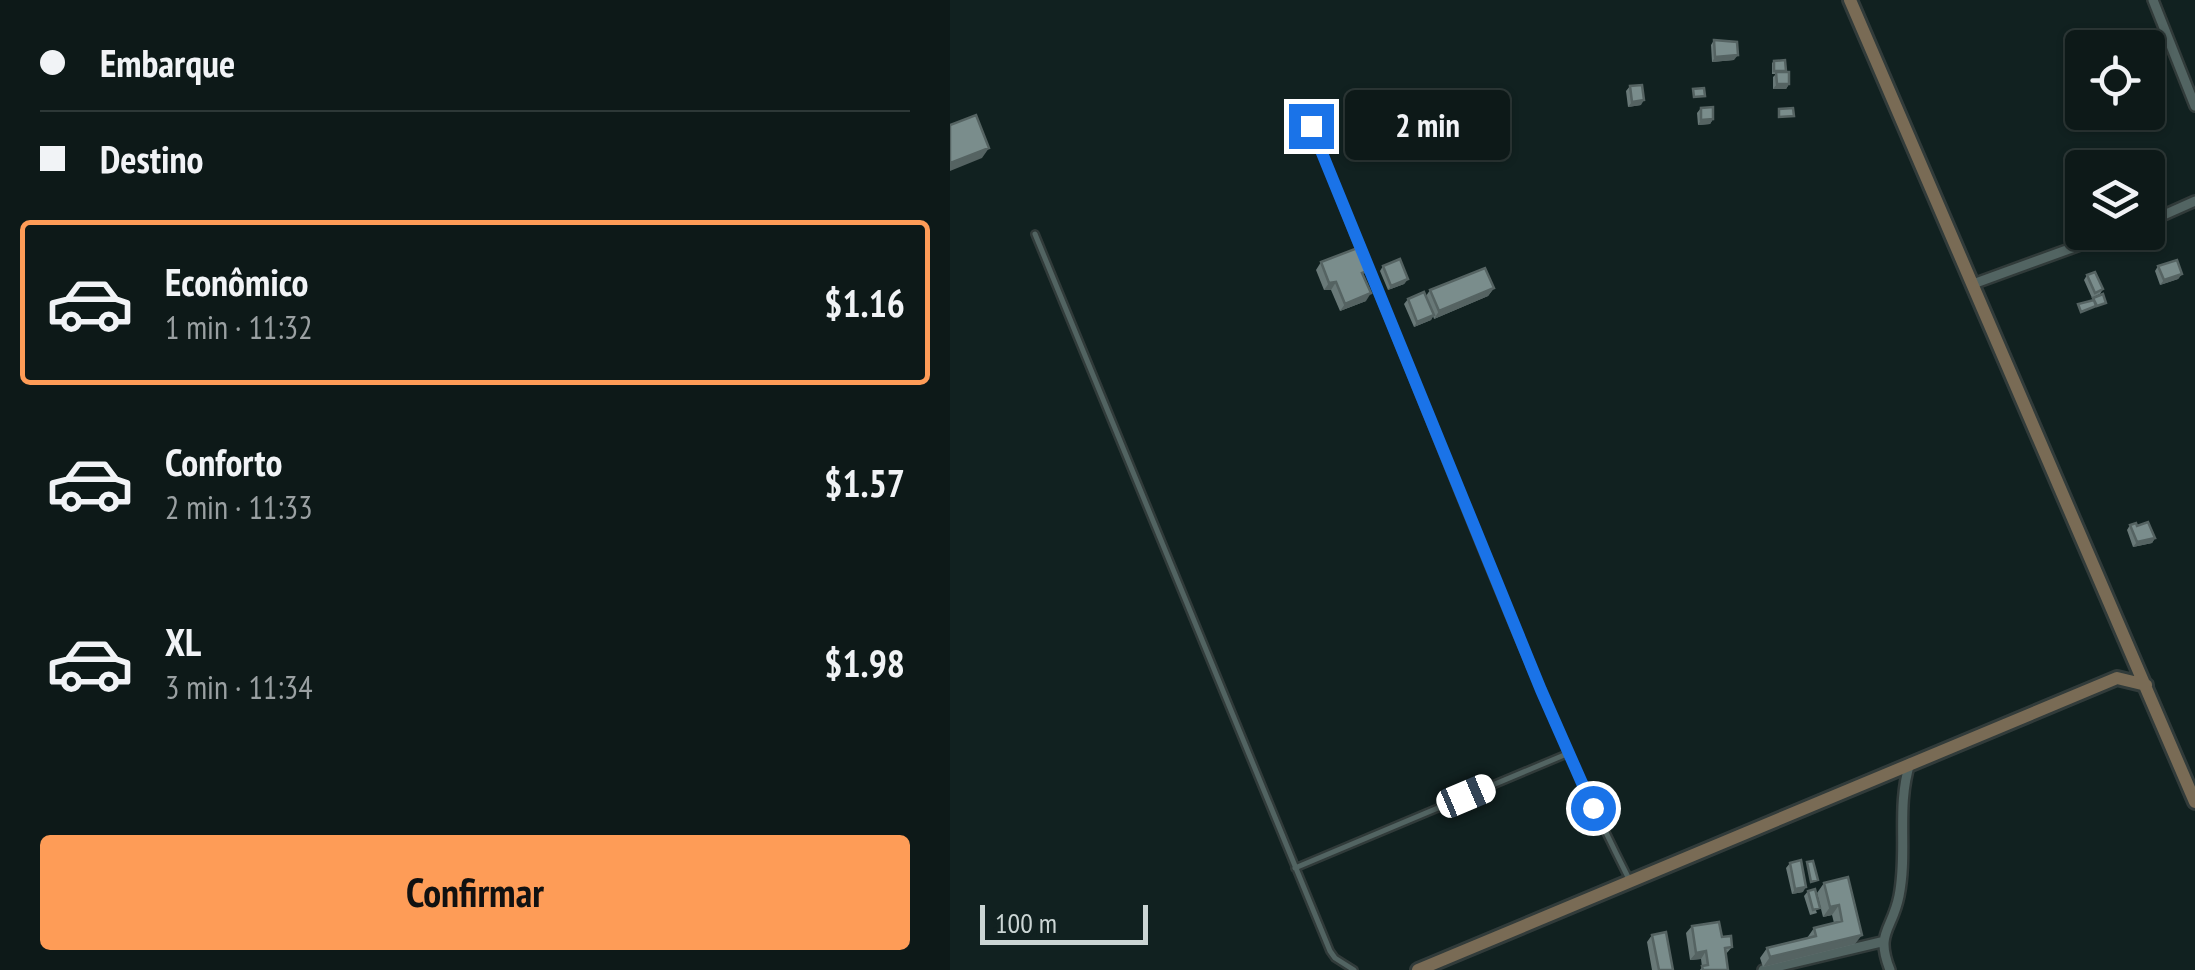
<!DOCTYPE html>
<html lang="pt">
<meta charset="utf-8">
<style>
body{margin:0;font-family:"PT Sans Narrow",sans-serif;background:#162221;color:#f1f3f6;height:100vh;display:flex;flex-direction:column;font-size:38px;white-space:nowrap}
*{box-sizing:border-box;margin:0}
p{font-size:32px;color:#9aa0a2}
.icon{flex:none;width:55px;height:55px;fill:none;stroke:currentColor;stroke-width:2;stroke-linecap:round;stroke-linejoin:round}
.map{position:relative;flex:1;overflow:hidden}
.drawer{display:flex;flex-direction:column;background:#0d1918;width:950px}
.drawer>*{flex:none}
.guide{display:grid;align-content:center;height:220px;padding:0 40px;background:#0d1918}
.controls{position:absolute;left:1115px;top:30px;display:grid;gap:20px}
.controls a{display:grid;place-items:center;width:100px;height:100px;border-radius:10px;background:#0d1918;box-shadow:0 2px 8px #0004,0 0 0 2px #2d3837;font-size:50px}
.scale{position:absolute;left:30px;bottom:25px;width:168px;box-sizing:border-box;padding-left:10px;border:5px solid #cbd5d4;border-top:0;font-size:28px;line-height:35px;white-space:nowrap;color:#cbd5d4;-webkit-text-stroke:8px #112120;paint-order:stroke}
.end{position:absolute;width:45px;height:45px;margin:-22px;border:12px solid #1a73e8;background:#fff;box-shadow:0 0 0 5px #fff}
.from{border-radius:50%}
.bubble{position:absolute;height:70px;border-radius:10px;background:#0d1918;box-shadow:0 2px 8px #0004,0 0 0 2px #2d3837;font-size:32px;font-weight:600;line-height:70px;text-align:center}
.car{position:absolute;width:30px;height:60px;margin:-30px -15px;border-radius:12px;box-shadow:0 0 8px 2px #0007;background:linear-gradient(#fff 24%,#345 0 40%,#fff 0 76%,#345 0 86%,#fff 0)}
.guide b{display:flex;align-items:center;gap:35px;height:95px;font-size:38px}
.guide b+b{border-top:2px solid #2d3837}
.guide i{width:25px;height:25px;background:#f1f3f6}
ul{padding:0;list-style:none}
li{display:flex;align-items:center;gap:30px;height:165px;margin:0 20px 15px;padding:0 20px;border:5px solid transparent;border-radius:10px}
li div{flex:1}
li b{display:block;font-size:38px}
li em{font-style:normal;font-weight:600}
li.current{border-color:#fe9c57}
li>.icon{width:90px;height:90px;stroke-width:1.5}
.cta{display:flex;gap:20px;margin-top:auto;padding:20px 40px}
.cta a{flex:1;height:115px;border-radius:10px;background:#fe9c57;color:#111;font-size:40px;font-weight:600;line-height:115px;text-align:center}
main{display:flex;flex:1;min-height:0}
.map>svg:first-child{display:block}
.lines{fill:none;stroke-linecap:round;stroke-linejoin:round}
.lane-casing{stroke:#313b3a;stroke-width:10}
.street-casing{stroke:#313b3a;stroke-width:14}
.secondary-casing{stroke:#313b3a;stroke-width:18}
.lane{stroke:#526462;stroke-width:5}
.street{stroke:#526462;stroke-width:9}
.secondary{stroke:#796b55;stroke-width:12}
.wall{fill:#697978}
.shaded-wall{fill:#556362}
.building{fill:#7a8d8c;stroke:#556362;stroke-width:2.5}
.route{stroke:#1a73e8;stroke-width:12}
</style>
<main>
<section class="drawer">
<div class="guide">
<b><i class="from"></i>Embarque</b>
<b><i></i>Destino</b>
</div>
<ul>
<li class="current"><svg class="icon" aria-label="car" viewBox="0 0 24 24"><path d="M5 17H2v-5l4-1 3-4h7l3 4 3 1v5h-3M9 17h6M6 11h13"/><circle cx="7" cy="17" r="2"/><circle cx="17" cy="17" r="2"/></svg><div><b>Econômico</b><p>1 min · 11:32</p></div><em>$1.16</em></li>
<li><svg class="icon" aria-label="car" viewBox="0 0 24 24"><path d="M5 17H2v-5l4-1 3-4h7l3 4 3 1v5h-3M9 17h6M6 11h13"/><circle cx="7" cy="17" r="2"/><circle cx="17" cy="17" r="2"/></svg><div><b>Conforto</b><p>2 min · 11:33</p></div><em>$1.57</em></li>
<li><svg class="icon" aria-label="car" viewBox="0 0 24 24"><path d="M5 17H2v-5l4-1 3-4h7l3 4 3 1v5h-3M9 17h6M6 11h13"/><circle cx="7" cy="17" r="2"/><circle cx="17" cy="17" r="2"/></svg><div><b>XL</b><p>3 min · 11:34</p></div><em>$1.98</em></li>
</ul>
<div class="cta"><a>Confirmar</a></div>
</section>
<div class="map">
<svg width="1245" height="970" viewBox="0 0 1245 970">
<rect width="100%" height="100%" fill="#112120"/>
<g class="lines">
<g class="lane-casing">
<path id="lane" d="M361,126L410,249
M85,234L380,951L385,958L404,970
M418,268C503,472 579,682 679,879
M345,868L619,753"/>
</g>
<g class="street-casing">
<path id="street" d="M1203,0L1245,106
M1198,222L1245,201
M1023,284L1166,232
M813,970L931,942
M940,970C925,932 942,931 949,896C958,851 946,807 960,763"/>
</g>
<g class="secondary-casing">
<path id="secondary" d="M900,0L1245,802
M468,970L1167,678L1196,685"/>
</g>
<use href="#lane" class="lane"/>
<use href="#street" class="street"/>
<use href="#secondary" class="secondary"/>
</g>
<path class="wall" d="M764,40L784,60L762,62L761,45Z
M824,61L836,71L839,84L836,89H823V77L826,74H822V63Z
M680,86L691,105L678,107L676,91Z
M751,108L763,119L760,124L748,125L747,113Z
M371,262L414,278L416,301L390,311L381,290H374L366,270Z
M433,266L458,279L454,284L438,290L430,271Z
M1208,266L1232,274L1228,279L1210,285L1205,271Z
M1137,275L1153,289L1150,294L1142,298L1134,280Z
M544,288L538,296L484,319L483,316L481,320L464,327L454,304L458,299L476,296L480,290Z
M1180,525L1187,526L1205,538L1202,543L1183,547L1177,530Z
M840,863L853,892L842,894L836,868Z
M898,877L905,944L813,967L810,958L817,948L857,938L864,928L884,923L882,915L873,917L867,893L874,883Z
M858,891L867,913L860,915L854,896Z
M742,926L772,937L782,947L776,954L778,970H750L752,967L751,959L740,960L736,933Z
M702,935L723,970H702L697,942Z"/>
<path class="shaded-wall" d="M788,55L784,60L762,62L765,57Z
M827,84H839L836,89H823Z
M694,100L691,105L678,107L682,102Z
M763,119L760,124L748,125L751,120Z
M39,148L32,158L0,171V163Z
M1232,274L1228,279L1210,285L1214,280Z
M458,279L454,284L438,290L441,286Z
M386,282L381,290H374L379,283Z
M544,288L538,296L484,319L489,311Z
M421,293L416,301L390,311L395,304Z
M484,315L481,320L464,327L467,322Z
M1205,538L1202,543L1183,547L1187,542Z
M856,887L853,892L842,894L845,889Z
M889,905L882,915L873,917L880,907Z
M912,935L905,944L813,967L820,957Z
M756,951L751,959L740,960L746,953Z"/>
<path class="building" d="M764,40L787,42L788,55L765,57Z
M835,60L836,71H824V61Z
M826,72H839V84H827Z
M692,85L694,100L682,102L680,86Z
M754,88L755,96L744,97L743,89Z
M763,107V119L751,120V108Z
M843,108L844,116L829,117V109Z
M26,115L39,148L0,163V125Z
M410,247L420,270L412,273L421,293L395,304L386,282L379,283L371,262Z
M450,259L458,279L441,286L433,266Z
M1227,260L1232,274L1214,280L1208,266Z
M535,268L544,288L489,311L480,290Z
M1145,272L1153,289L1145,293L1137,275Z
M474,292L484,315L467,322L458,299Z
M1153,294L1156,303L1147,306L1143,298Z
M1144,300L1146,306L1131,312L1128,304Z
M1198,522L1205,538L1187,542L1180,525L1186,523L1187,526Z
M851,860L856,887L845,889L840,863Z
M863,861L868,880L861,882L857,862Z
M898,877L912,935L820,957L817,948L866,936L864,928L892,921L889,905L880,907L874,883Z
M865,889L870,908L863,910L858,891Z
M769,922L772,937L781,936L782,947L775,948L778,970H753L752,966L758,965L756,951L746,953L742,926Z
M716,932L723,970H709L702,935Z"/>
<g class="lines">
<path class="route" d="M361,126L591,690L643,808"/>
</g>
</svg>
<div class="controls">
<a><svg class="icon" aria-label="locate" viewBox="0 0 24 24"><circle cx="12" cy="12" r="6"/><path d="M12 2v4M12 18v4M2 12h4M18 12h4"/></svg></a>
<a><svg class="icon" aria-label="layers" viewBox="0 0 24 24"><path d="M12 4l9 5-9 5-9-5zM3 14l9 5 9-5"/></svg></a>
</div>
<div class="scale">100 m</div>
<i class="end from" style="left:643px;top:808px"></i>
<i class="end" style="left:361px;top:126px"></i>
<div class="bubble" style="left:395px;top:90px;width:165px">2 min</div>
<i class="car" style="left:516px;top:796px;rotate:67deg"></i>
</div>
</main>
